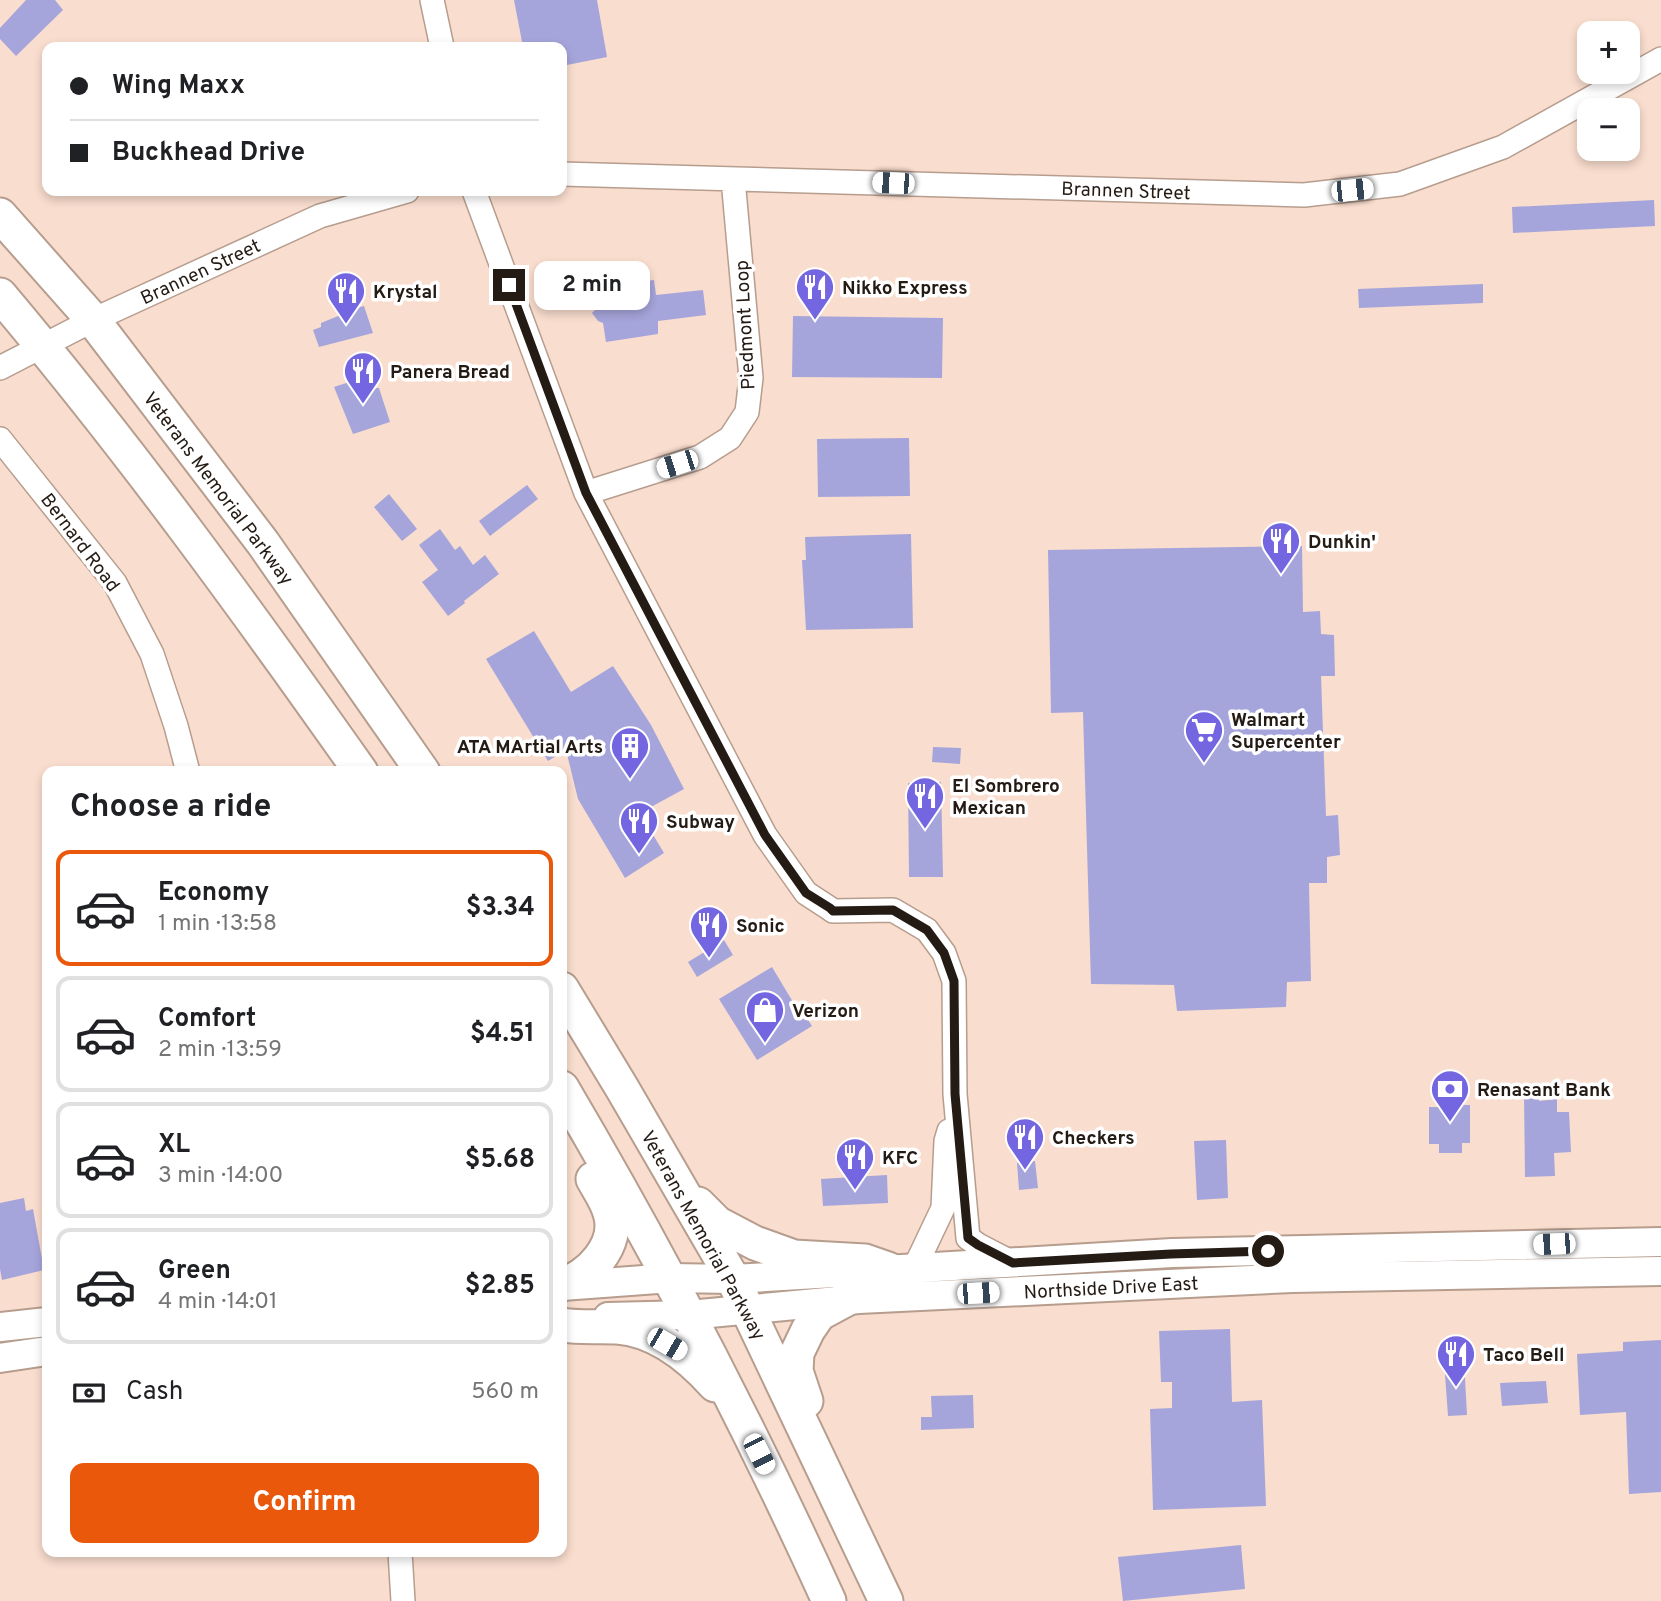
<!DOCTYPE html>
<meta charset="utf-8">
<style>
body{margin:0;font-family:Overpass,sans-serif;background:#f6f6f6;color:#202124;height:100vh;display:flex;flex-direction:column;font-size:26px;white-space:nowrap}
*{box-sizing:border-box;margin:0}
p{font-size:23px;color:#757577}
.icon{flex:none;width:38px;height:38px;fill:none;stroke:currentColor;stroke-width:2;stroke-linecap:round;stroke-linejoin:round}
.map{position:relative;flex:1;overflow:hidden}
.side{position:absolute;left:42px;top:766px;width:525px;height:791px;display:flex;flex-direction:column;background:#fff;border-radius:14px;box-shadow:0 4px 10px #0003}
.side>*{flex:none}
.hud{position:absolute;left:42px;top:42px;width:525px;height:154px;border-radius:14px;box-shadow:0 4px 10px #0003;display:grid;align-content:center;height:154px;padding:0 28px;background:#fff}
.tools{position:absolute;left:1577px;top:21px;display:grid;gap:14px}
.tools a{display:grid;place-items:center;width:63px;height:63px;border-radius:14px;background:#fff;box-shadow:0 4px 10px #0003;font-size:35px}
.end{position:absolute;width:32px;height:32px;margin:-16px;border:9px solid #241b15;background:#fff;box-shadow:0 0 0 4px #fff}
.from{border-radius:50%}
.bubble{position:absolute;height:49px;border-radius:14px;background:#fff;box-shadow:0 4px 10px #0003;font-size:23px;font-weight:700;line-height:49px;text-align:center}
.car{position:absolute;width:21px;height:42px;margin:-21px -10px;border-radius:9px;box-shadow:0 0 5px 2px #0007;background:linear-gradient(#fff 24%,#345 0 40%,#fff 0 76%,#345 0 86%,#fff 0)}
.hud b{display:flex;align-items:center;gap:24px;height:66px;font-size:26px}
.hud b+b{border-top:2px solid #e0e0e0}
.hud i{width:18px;height:18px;background:#202124}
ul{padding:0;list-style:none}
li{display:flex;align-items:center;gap:21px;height:116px;margin:0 14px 10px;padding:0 14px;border:4px solid #e0e0e0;border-radius:14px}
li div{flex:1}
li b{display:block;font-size:26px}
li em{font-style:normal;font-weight:700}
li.active{border-color:#ea580c}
li>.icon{width:63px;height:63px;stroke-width:1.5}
h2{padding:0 28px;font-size:32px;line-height:84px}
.pay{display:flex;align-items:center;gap:18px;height:77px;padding:0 28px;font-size:26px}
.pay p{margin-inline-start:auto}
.action{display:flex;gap:14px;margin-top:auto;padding:14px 28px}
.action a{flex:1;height:80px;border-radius:14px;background:#ea580c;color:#fff;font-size:28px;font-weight:700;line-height:80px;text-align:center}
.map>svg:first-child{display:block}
.building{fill:#a6a5db}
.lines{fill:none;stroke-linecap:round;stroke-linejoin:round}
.minor-casing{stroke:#b69d8e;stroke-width:26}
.major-casing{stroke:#b69d8e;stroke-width:32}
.highway-casing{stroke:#b69d8e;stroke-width:37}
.minor{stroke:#fff;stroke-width:23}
.major{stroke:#fff;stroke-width:28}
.highway{stroke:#fff;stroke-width:33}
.route{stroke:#241b15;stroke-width:9}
.labels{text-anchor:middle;stroke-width:7;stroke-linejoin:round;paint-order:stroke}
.street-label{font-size:19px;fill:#241b15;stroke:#fff}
.poi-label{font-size:19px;font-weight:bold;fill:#241b15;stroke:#fff;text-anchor:start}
</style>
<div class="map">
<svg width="1661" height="1601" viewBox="0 0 1661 1601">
<rect width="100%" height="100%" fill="#f9ddce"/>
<path class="building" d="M26,0H55L63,10L16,56L0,39V28Z
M514,0H597L607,57L562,66V47H523Z
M1654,200L1655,226L1513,233L1512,207Z
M654,280L656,295L703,290L706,315L658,321V334L606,342L603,323L598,321L592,313L600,305L599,287Z
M1483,284V303L1359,308L1358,289Z
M364,306L373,333L319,347L313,330L321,327V323L343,314L342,312Z
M793,316L943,318L942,378L792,377Z
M371,375L376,388H379L390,422L353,434L334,387Z
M909,438L910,496L818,497L817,439Z
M527,485L538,499L490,536L479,521Z
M389,494L417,529L402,541L374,507Z
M440,529L455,550L460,546L473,565L485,555L499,574L464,601L465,603L448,616L422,582L438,570L419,545Z
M911,534L913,628L806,630L802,560H806L805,537Z
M1302,546L1303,612L1320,611L1321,634L1334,635L1335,676H1321L1326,816L1338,815L1340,855L1327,857V883H1309L1311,981L1287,982L1286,1007L1177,1011L1174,985L1091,984L1083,712L1051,713L1048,550Z
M534,631L571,692L613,666L651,725L684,789L640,813L664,853L625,878L578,799L566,750L548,761L486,659Z
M933,747L961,748L960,764L932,762Z
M941,782L943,877H909L908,783Z
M724,940L733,955L697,977L688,962Z
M772,967L799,1012L802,1010L812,1026L757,1060L719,999Z
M1461,1073V1105H1470V1143H1462V1153H1439V1144H1429V1107H1438L1439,1074Z
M1524,1094H1539V1101L1557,1099V1112H1569L1571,1152L1554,1153L1555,1176L1525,1177Z
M1226,1140L1228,1198L1197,1200L1194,1141Z
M1035,1161L1038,1188L1019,1190L1017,1163Z
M887,1175L888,1203L823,1206L821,1179Z
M24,1198L26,1211L33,1209L44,1270L2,1280L0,1269V1203Z
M1230,1329L1232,1402L1262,1400L1266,1506L1153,1510L1150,1409L1172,1408V1382H1161L1159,1331Z
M1661,1340V1492L1629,1494L1626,1412L1580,1415L1577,1354L1623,1351V1342Z
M1464,1360L1467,1415L1448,1416L1444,1361Z
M1546,1381L1548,1403L1502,1406L1500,1383Z
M973,1395L974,1428L921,1430V1417H932L931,1396Z
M1241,1545L1245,1589L1123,1601L1118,1557Z"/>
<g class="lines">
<g class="minor-casing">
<path id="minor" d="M432,0L442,47
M562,174L1304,195L1400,184L1503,147L1661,59
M474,191L586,493L765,835L806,893L829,908L833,911L893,910L927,930L944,953L954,981L955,1094L968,1238L978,1245L1013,1263
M0,368L93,320L320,216L407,191
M0,439L115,583L152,654L176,726L188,772
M586,493L700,457L730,438L747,412L751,378L733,179
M915,1267L943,1208L946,1141L949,1131
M400,1552L403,1601"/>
</g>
<g class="major-casing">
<path id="major" d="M562,1286L671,1278L733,1279L1172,1253L1661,1242
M608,1317L689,1315L859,1299L1292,1278L1661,1271
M0,1327L47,1322
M0,1358L47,1351"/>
</g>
<g class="highway-casing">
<path id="highway" d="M0,215L93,320L263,543L423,772
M0,295C129,448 246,609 361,772
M562,989L622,1088L733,1279L886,1601
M562,1088C660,1254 749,1425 829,1601
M698,1204L717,1223L755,1243L794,1257L865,1261L888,1269
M562,1284C589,1278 620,1244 610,1213C607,1201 599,1190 593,1179
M562,1325C580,1328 599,1326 617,1327C657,1330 690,1357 715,1385
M806,1401L796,1371L797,1353L808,1330L819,1314L845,1300"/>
</g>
<use href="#minor" class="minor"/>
<use href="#major" class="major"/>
<use href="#highway" class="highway"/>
</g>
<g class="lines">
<path class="route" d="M509,285L586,493L765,835L806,893L830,908L833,911L893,910L927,930L944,953L954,981L955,1094L968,1238L978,1245L1013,1263L1171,1254L1268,1251"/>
</g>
<defs>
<g id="restaurant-pin" transform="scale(2.0125)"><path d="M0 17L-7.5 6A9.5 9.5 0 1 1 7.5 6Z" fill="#7466e1" stroke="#fff"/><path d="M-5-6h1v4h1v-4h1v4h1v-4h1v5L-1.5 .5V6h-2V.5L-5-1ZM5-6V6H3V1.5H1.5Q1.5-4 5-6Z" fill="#fff"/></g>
<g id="supermarket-pin" transform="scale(2.0125)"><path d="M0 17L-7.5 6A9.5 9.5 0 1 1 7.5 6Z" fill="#7466e1" stroke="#fff"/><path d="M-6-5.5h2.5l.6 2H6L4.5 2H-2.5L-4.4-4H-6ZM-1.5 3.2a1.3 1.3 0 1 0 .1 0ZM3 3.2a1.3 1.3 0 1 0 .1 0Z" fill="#fff"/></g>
<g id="building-pin" transform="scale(2.0125)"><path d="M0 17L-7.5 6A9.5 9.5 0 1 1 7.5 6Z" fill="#7466e1" stroke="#fff"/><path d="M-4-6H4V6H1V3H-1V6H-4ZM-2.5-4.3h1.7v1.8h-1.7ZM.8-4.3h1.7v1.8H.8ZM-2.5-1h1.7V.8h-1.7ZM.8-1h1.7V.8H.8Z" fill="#fff"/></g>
<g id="shop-pin" transform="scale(2.0125)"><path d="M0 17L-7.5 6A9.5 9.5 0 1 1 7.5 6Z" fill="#7466e1" stroke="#fff"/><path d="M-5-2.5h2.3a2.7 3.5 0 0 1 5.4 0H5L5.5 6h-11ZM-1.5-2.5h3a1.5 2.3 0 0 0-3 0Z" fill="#fff"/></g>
<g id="bank-pin" transform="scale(2.0125)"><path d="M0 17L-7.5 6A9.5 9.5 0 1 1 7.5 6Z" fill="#7466e1" stroke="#fff"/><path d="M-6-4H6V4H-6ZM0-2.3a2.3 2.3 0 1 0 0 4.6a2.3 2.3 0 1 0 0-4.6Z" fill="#fff"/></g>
</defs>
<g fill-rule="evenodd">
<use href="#restaurant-pin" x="815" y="287"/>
<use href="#restaurant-pin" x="346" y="291"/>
<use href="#restaurant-pin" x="363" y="371"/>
<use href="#restaurant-pin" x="1281" y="541"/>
<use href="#supermarket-pin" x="1204" y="730"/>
<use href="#building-pin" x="630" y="746"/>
<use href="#restaurant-pin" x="925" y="796"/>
<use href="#restaurant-pin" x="639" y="821"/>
<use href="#restaurant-pin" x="709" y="925"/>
<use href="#shop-pin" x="765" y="1010"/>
<use href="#bank-pin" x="1450" y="1089"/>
<use href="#restaurant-pin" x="1025" y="1137"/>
<use href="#restaurant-pin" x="855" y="1157"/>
<use href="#restaurant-pin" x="1456" y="1354"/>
</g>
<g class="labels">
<g class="street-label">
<text transform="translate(1126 190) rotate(2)" y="7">Brannen Street</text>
<text transform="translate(200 271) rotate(-25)" y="7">Brannen Street</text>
<text transform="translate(744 325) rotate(-93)" y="7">Piedmont Loop</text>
<text transform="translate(219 488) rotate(53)" y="7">Veterans Memorial Parkway</text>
<text transform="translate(81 542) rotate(53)" y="7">Bernard Road</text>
<text transform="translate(704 1235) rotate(61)" y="7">Veterans Memorial Parkway</text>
<text transform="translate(1111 1287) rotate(-3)" y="7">Northside Drive East</text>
</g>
<g class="poi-label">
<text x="842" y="294">Nikko Express</text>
<text x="373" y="298">Krystal</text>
<text x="390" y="378">Panera Bread</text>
<text x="1308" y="548">Dunkin'</text>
<text x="1231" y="726">Walmart<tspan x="1231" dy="22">Supercenter</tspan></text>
<text x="603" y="753" text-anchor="end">ATA MArtial Arts</text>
<text x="952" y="792">El Sombrero<tspan x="952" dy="22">Mexican</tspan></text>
<text x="666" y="828">Subway</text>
<text x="736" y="932">Sonic</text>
<text x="792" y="1017">Verizon</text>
<text x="1477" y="1096">Renasant Bank</text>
<text x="1052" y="1144">Checkers</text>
<text x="882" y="1164">KFC</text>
<text x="1483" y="1361">Taco Bell</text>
</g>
</g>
</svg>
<div class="tools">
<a>+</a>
<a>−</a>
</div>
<i class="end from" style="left:1268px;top:1251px"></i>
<i class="end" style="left:509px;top:285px"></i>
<div class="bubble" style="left:534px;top:261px;width:116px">2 min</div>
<i class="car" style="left:893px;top:183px;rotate:272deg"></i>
<i class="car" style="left:1352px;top:190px;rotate:84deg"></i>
<i class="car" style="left:677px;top:464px;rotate:252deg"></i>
<i class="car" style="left:1554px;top:1244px;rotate:268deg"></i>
<i class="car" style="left:978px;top:1293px;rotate:87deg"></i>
<i class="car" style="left:667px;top:1344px;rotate:120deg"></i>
<i class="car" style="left:759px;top:1454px;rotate:153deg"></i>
<div class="hud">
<b><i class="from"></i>Wing Maxx</b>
<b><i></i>Buckhead Drive</b>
</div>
<section class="side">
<h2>Choose a ride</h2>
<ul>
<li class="active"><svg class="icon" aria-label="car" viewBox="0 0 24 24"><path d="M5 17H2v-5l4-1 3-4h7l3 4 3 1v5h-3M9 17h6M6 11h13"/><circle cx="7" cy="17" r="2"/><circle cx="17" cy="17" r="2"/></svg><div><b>Economy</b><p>1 min · 13:58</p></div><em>$3.34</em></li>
<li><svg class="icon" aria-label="car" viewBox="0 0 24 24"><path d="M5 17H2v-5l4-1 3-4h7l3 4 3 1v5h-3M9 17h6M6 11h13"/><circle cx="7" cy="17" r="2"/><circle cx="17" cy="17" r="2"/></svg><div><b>Comfort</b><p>2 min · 13:59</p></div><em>$4.51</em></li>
<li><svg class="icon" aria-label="car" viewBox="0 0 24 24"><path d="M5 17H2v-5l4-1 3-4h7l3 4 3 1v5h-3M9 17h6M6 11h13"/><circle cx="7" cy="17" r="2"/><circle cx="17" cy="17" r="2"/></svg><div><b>XL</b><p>3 min · 14:00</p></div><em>$5.68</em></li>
<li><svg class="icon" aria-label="car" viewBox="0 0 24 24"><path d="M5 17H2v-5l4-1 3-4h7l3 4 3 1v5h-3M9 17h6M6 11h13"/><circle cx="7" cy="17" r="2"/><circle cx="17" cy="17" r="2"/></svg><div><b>Green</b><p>4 min · 14:01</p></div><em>$2.85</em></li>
</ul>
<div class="pay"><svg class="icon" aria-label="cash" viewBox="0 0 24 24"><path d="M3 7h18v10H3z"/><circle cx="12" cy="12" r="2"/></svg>Cash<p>560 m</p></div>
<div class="action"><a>Confirm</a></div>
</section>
</div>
